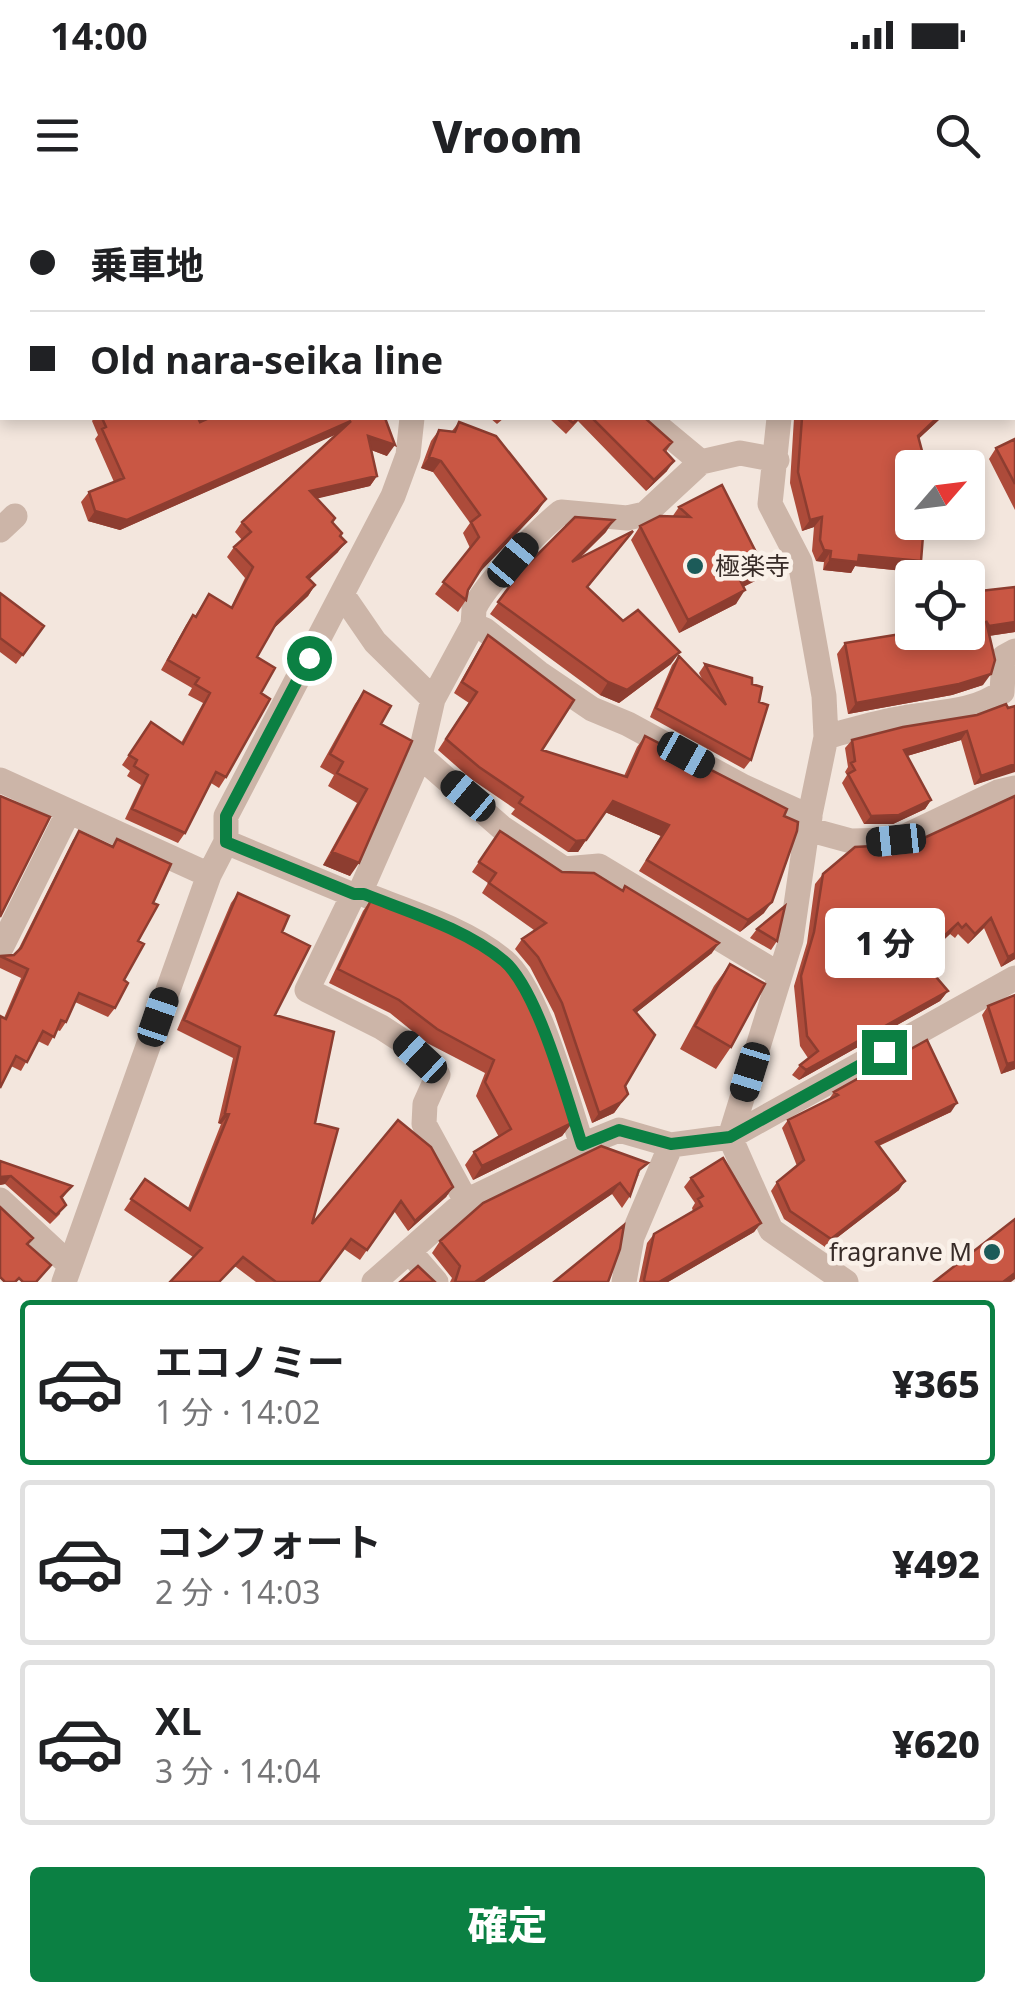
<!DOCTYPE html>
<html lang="ja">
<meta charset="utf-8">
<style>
body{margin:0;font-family:"Noto Sans","Noto Sans JP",sans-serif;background:#f6f6f6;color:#202124;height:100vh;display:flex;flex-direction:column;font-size:38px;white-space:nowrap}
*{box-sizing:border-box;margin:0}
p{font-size:32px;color:#757577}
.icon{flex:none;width:55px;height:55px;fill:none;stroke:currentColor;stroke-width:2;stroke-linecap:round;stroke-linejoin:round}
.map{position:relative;height:1082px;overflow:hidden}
.sheet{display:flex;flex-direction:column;background:#fff;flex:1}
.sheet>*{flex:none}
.top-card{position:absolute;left:0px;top:0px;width:1015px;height:220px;box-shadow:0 5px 15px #0003;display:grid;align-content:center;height:220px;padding:0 30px;background:#fff}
.needle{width:65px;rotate:62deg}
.buttons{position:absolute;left:895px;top:250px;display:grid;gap:20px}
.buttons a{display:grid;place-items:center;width:90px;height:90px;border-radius:10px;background:#fff;box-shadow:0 5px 15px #0003;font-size:50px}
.end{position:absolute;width:45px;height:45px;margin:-22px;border:12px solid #0b8043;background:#fff;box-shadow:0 0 0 5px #fff}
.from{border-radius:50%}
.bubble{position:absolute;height:70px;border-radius:10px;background:#fff;box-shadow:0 5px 15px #0003;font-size:32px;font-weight:800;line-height:70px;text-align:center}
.car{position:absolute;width:30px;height:60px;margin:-30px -15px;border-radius:12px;box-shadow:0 0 8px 2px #0007;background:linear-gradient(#222 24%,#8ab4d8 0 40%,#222 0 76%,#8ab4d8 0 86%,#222 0)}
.top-card b{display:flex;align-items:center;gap:35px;height:95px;font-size:38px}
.top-card b+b{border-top:2px solid #e0e0e0}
.top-card i{width:25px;height:25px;background:#202124}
ul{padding:18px 0 0;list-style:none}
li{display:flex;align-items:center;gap:30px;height:165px;margin:0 20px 15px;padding:0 10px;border:5px solid #e0e0e0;border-radius:10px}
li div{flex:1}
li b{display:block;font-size:38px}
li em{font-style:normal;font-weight:800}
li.selected{border-color:#0b8043}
li>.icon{width:90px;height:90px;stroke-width:1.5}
.button{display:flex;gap:20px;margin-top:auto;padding:20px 30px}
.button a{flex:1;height:115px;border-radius:10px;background:#0b8043;color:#fff;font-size:40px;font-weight:800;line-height:115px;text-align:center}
.status{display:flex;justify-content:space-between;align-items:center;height:70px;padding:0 50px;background:#fff;direction:ltr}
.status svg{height:28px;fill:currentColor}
header{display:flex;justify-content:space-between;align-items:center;height:130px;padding:0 30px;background:#fff;font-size:45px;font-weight:800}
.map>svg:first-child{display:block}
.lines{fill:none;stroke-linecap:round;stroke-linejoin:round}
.minor{stroke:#ccb5a8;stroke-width:25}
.wall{fill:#ad4b3a}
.shaded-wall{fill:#8d3d30}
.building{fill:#c95744;stroke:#8d3d30;stroke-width:2.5}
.route{stroke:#0b8043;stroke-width:12}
.poi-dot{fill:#1c5b59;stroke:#faf1e9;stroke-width:4}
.labels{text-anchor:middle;stroke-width:9;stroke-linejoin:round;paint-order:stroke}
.poi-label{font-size:25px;fill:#382c28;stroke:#faf1e9;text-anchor:start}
</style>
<div class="status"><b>14:00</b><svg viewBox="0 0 49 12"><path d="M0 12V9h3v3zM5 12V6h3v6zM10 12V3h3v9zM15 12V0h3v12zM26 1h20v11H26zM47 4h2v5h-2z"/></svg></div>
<header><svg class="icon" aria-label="menu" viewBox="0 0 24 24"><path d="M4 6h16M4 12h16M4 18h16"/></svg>Vroom<svg class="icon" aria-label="search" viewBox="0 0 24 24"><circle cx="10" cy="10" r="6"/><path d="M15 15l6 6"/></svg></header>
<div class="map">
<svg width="1015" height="1082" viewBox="0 0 1015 1082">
<rect width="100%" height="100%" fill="#f3e6dd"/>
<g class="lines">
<path class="minor" d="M352,0V2
M895,2L898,0
M942,2L945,0
M1012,71L1015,72
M648,218L701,262L740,253L777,260
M779,218L770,304L800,362L824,496L826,537L807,629L791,740L730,937L771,1030L846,1082
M0,330L15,316
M342,394L375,442L433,499
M473,425C473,424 474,411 474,409C484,385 540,329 561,312L627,318L645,314L701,262
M826,537C852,530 877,522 903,518C937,512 974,513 1002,492L1004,457L1015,451
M420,556L501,627L564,669L599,666L780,775
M0,580L209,675
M807,629L851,641L897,640L998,592L1015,588
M226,642L353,695L363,694C409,712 466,729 504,761C538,789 567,900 582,945
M0,750L68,613
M0,1000L70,1065
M466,1001L424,924L425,904L438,875L401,840L381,827L307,790L353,695L362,688L420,556L433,499L473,425L485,430L539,473L592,509L628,524L744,587L810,617
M409,1051L436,1082
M64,1082L209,675L226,642V616L393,296L408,255L412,218
M374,1082L466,1001L582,945L619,930L671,945L730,937L1015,778
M624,1082L632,1037L671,945"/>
</g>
<path class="wall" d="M120,0H316L314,2H122Z
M453,0H517L515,2H456Z
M94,218H198L200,222L385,218L387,256L371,250L377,276L370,286L317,298L340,336L338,352L309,379L315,385L308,396L273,429L257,457L261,493L226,577L219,588L211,583L185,633L178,643L125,619L141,585L127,576L130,571L122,565L151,522L181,543L203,503L188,495L192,488L161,470L186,425L193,415L195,416L209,394L231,407L245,378L227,357L234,347L242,340L235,332L242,322L336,234L120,330L88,321L81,302L89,292L114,282L95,239L98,235L92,221Z
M490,218H504L497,224Z
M549,218H645L672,242L666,252L667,271L646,291L578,221L566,234Z
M794,218H941L918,239L912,268L913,372L855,366L851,373L823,370L824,362L816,361L812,351L814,327L802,331L790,283Z
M459,222L538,311L478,374L468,390L466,400L458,412L435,394L470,348L463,333L470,323L433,272L421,268L431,241L439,230L452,231Z
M1015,239V310L989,259L996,248Z
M679,307L755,381L743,387L736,404L679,433L631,340L640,326L672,317Z
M633,331L588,387L623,421L671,464L619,503L600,495L490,414L521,371L606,332L580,358Z
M1015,387V432L989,436L983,485L952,495L848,514L837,454L845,443L968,432V397L971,392Z
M0,393L44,426L16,464L0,452Z
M488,435L542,550L624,576L637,547L645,536L784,616L764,713L740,732L639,671L661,636L605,612L578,652H568L511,614L515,609L471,579L438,550L469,503L454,493L480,447Z
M679,456L703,481L699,473L705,464L752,484L759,502L751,560L744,569L650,517L672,465Z
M364,491L381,524L350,676L323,665L357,603L328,586L334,575L320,567L355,504Z
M1008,508L1012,572L974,585L961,540L907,556L931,600L925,609L893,624H864L842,583L847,575L845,572L848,567L845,548L852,540Z
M1011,597L1015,759L1001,767L984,728L968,744L958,734L955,738L950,734L922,760L948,791L940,801L799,880L792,875L800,865L808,858L800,846L794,786L807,743L815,684L823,674L911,644Z
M79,631L112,647L117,639L153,703L115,808L108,817L75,802L66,822L60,831L57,830L48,846L38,841L21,871L11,866L4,818L21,778L0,768V756L14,755L17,752L73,640Z
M500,631L562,672L712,753L637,812L625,886L628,894L614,913L592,923L554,813L530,767L515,749L522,739L534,730L482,693L488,683L472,672Z
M238,693L282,732L275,815L315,923L312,1024L453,987L446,997L408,1031L394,1011L360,1060L344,1049L319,1082H256L236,1067L193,1057L124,1010L145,979L188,1008L221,924L218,923L233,858L177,830L231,703Z
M372,698L572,923L562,936L473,980L465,965L474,952L499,937L476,896L485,873L427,843L390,813L329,783L363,711Z
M757,729L777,741L771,750L750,738Z
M730,764L731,847L716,869L680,849L714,786Z
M1015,795V869L1001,874L982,815L988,806Z
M834,892L951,912L879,946L899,990L825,1047L784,1019L771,991L777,982L797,966L782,928L788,920L829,899Z
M0,961L72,986L62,999L60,1014L50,1024L5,984L0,985Z
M640,975L636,977L630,996L622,1008L612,994L484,1082H450L452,1078L432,1053L440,1041Z
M691,978L761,1023L754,1032L668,1082H639L647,1043L654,1034L693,1011L692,1008L695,1003L684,987Z"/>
<path class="shaded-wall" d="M937,218H941L910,247L918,236Z
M351,221L344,231L120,330L88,321L95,311Z
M368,236L395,245L387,256L361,246Z
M429,257L441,261L433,272L421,268Z
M674,261L667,271L646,291L654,280Z
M377,276L370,286L303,302L310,291Z
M546,299L538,311L476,376L484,364Z
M822,317L814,327L802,331L810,320Z
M614,320L606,332L563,374L572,362Z
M346,342L338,352L300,388L307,377Z
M824,350L831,351L824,362L816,361Z
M859,355L921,361L913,372L855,366L851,373L823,370L830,359Z
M764,368L755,381L731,393L740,380Z
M315,385L308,396L270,432L277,422Z
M745,390L736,404L679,433L688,420Z
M1015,422V432L981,437L989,426Z
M680,452L671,464L619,503L600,495L608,482Z
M991,474L983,485L952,495L848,514L856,503Z
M967,531L961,540L897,559L904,550Z
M1015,564V572L974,585L981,576Z
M931,600L925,609L893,624H864L871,616Z
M613,601L669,625L661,636L605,612Z
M586,640L578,652H568L576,641Z
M332,652L359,663L350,676L323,665Z
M772,702L764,713L740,732L748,720Z
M991,718L984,728L968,744L975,734Z
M958,723L950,734L913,769L920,758Z
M719,743L712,753L627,820L634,810Z
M1015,753V759L1001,767L1008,757Z
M948,791L940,801L799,880L806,870Z
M1015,862V869L1001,874L1007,864Z
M628,894L614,913L592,923L599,913Z
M957,903L951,912L869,950L876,942Z
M225,913L229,914L221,924L218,923Z
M572,923L562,936L473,980L482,966Z
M11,976L5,984L0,985V977Z
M905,981L899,990L825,1047L831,1039Z
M620,983L612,994L484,1082H475Z
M453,987L446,997L408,1031L415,1021Z
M761,1023L754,1032L668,1082H659Z
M1015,1073V1079L1011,1082H1003Z"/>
<path class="building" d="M0,0H24V2H2V12H0Z
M134,0H314V2H135Z
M468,0H515L512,2H471Z
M962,0H1015V41L1012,39V2H959Z
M1015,89V121L1012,122V90Z
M102,218H198L200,222L209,218H385L395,245L368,236L377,276L310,291L335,318L332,322L342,333L340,336L346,342L307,377L315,385L277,422L257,457L275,468L261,493L270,499L226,577L216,572L185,633L132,609L148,575L134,566L137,560L129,555L151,522L183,544L210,493L195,484L199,478L168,460L193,415L196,417L209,394L232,408L253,367L234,347L251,332L242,322L351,221L127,320L95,311L89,292L124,278L102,229L106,227Z
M567,218H579L573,223Z
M592,218H645L672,242L664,250L674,261L654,280Z
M802,218H937L918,236L922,251L912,254L916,268H912V322L924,323L921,361L859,355L858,362L830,359L831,351L824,350L820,340L822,317L810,320L798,272Z
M459,222L496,236L546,299L484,364L468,390L466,400L443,382L479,337L471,322L480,315L441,261L429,257L439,230L455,232Z
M1015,239V284L996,248Z
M722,285L764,368L740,380L745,390L688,420L640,326L660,316L690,317L679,307Z
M575,317L614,320L572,362L633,331L587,387L623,421L638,410L680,452L627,490L608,482L498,402L521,371Z
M1015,387V422L989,426L986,421L995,460L991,474L959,484L856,503L845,443L913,432H968V410L979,408L971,392Z
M0,393L44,426L23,455L0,438Z
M488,435L574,500L542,550L627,577L645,536L787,609L784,616L798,622L797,631L772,702L748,720L647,660L669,625L613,601L586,640L576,641L519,603L523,597L479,567L446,539L477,492L462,482Z
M679,456L726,505L705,464L752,478V484L762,487L759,502L768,505L751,560L656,508Z
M364,491L391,506L381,524L412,541L359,663L332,652L367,589L337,573L343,562L330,554Z
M1006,504L1008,508L1015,506V564L981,576L967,531L904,550L931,600L899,615L871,616L848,574L855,570L851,563L855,561L852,540L903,527L977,515Z
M0,596L50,617L0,717Z
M1015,596V753L1008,757L991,718L975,734L966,724L962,728L958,723L920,758L948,791L806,870L800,865L818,851L807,836L801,776L814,732L823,674L855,647L911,644Z
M79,631L113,647L117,639L171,664L153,703L158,705L138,741L144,744L124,780L128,783L115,808L79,793L66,822L61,820L54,837L43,831L27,862L16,856L0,888V816L6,819L28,769L0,756L14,755L21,748Z
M500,631L562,672L594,673L623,691L625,686L719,743L634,810L655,835L625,886L628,894L621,902L599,913L562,803L538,757L522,739L546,723L489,683L496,673L479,662Z
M238,693L289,716L282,732L310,746L275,815L334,832L315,923L338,929L312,1024L398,920L431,947L453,987L415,1021L401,1001L367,1050L351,1039L319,1082H276L243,1057L219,1082H170L202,1048L131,999L145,979L190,1010L229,914L225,913L240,847L184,820Z
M372,698L439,724L502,760L523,790L544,839L572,923L482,966L474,952L511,929L485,882L494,860L437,829L399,800L338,769Z
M785,706L777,741L757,729Z
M730,764L765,784L731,847L695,826Z
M1015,795V862L1007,864L988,806Z
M927,840L957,903L876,942L905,981L831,1039L790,1011L777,982L804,960L788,920L838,895L834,892Z
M601,946L648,963L639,970L630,996L620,983L475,1082H455L460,1066L440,1041L483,1003Z
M723,958L761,1023L659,1082H645L644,1080L654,1034L702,1006L698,999L703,996L691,978Z
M0,961L72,986L61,997L66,1005L56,1015L11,976L0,977Z
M0,1007L33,1038L27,1044L51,1065L36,1082H23L19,1078L15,1082H5L0,1077Z
M1015,1019V1073L1003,1082H934Z
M624,1025L620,1049L608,1082H554Z
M418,1066L435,1082H400Z"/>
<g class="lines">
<path class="route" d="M309,458L226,616V642L354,694H364C409,712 466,729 504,761C538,790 567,899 582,945L619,930L671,944L730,937L884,852"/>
</g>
<g class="poi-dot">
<circle cx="695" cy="366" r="10"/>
<circle cx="992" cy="1052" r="10"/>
</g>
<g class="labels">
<g class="poi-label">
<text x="715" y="375">極楽寺</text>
<text x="972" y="1061" text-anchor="end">fragranve M</text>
</g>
</g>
</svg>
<div class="buttons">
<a><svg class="needle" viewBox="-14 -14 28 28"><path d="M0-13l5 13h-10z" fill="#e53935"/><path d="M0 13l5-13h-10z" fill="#757577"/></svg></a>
<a><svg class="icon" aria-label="locate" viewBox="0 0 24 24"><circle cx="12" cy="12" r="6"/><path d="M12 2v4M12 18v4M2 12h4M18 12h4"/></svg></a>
</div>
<i class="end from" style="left:309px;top:458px"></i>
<i class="end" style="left:884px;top:852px"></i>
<div class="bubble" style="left:825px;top:708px;width:120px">1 分</div>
<i class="car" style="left:513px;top:360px;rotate:40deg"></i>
<i class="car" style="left:686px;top:555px;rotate:119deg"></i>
<i class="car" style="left:468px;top:596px;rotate:310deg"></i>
<i class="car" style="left:896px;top:640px;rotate:264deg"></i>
<i class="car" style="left:158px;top:817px;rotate:19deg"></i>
<i class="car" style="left:420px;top:857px;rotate:313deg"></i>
<i class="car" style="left:750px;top:872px;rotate:197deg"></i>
<div class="top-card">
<b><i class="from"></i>乗車地</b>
<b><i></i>Old nara-seika line</b>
</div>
</div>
<section class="sheet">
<ul>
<li class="selected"><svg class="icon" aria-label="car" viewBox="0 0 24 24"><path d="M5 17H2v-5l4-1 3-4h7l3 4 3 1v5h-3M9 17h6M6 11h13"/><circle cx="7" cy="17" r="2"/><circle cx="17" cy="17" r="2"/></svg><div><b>エコノミー</b><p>1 分 · 14:02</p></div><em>¥365</em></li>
<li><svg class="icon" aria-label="car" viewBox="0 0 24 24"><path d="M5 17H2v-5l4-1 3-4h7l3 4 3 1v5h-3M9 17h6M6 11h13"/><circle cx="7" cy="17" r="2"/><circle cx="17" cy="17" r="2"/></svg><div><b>コンフォート</b><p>2 分 · 14:03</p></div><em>¥492</em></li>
<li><svg class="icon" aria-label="car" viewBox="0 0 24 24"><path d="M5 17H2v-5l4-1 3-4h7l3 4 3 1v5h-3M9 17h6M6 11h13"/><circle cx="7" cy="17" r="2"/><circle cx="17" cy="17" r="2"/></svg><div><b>XL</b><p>3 分 · 14:04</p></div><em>¥620</em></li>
</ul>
<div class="button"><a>確定</a></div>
</section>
